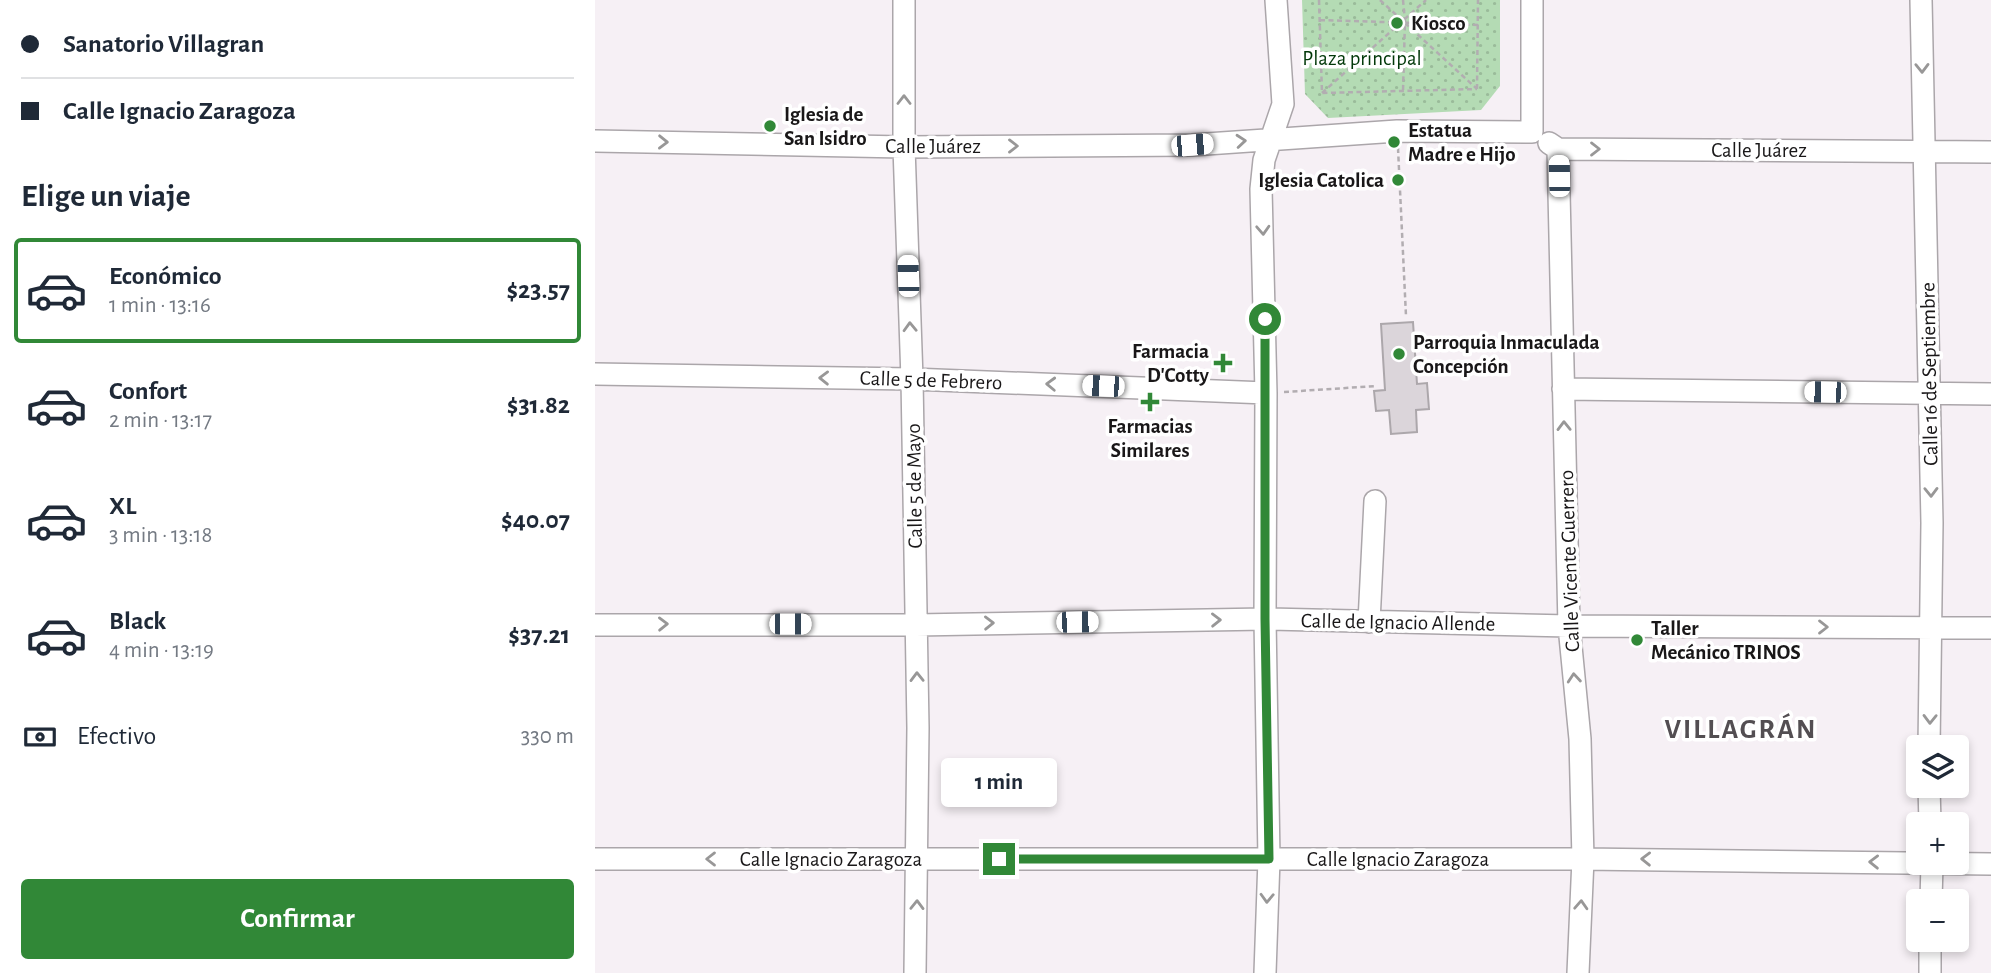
<!DOCTYPE html>
<html lang="es">
<meta charset="utf-8">
<style>
body{margin:0;font-family:"Alegreya Sans",sans-serif;background:#f2f2f3;color:#1f2937;height:100vh;display:flex;flex-direction:column;font-size:26px;white-space:nowrap}
*{box-sizing:border-box;margin:0}
p{font-size:23px;color:#747a83}
.icon{flex:none;width:38px;height:38px;fill:none;stroke:currentColor;stroke-width:2;stroke-linecap:round;stroke-linejoin:round}
.map{position:relative;flex:1;overflow:hidden}
.drawer{display:flex;flex-direction:column;background:#fff;width:595px}
.drawer>*{flex:none}
.guide{display:grid;align-content:center;height:154px;padding:0 21px;background:#fff}
.fabs{position:absolute;left:1311px;top:735px;display:grid;gap:14px}
.fabs a{display:grid;place-items:center;width:63px;height:63px;border-radius:7px;background:#fff;box-shadow:0 4px 10px #0003;font-size:35px}
.end{position:absolute;width:32px;height:32px;margin:-16px;border:9px solid #318837;background:#fff;box-shadow:0 0 0 4px #fff}
.from{border-radius:50%}
.bubble{position:absolute;height:49px;border-radius:7px;background:#fff;box-shadow:0 4px 10px #0003;font-size:23px;font-weight:600;line-height:49px;text-align:center}
.car{position:absolute;width:21px;height:42px;margin:-21px -10px;border-radius:9px;box-shadow:0 0 5px 2px #0007;background:linear-gradient(#fff 24%,#345 0 40%,#fff 0 76%,#345 0 86%,#fff 0)}
.guide b{display:flex;align-items:center;gap:24px;height:66px;font-size:26px}
.guide b+b{border-top:2px solid #e0e1e3}
.guide i{width:18px;height:18px;background:#1f2937}
ul{padding:0;list-style:none}
li{display:flex;align-items:center;gap:21px;height:105px;margin:0 14px 10px;padding:0 7px;border:4px solid transparent;border-radius:7px}
li div{flex:1}
li b{display:block;font-size:26px}
li em{font-style:normal;font-weight:600}
li.current{border-color:#318837}
li>.icon{width:63px;height:63px;stroke-width:1.5}
h2{padding:0 21px;font-size:32px;line-height:84px}
.pay{display:flex;align-items:center;gap:18px;height:77px;padding:0 21px;font-size:26px}
.pay p{margin-inline-start:auto}
.cta{display:flex;gap:14px;margin-top:auto;padding:14px 21px}
.cta a{flex:1;height:80px;border-radius:7px;background:#318837;color:#fff;font-size:28px;font-weight:600;line-height:80px;text-align:center}
main{display:flex;flex:1;min-height:0}
.map>svg:first-child{display:block}
.park{fill:url(#park-dots)}
.building{fill:#dbd5da;stroke:#aca7ab;stroke-width:2}
.lines{fill:none;stroke-linecap:round;stroke-linejoin:round}
.minor-casing{stroke:#aba6aa;stroke-width:24}
.path{stroke:#b2adb1;stroke-width:2.5;stroke-dasharray:5 3.5;stroke-linecap:butt}
.minor{stroke:#fff;stroke-width:21}
.oneway{stroke:#989797}
.route{stroke:#318837;stroke-width:9}
.poi-dot{fill:#318837;stroke:#fff;stroke-width:2.5}
.labels{text-anchor:middle;stroke-width:7;stroke-linejoin:round;paint-order:stroke}
.poi-label{font-size:21px;font-weight:bold;fill:#191718;stroke:#fff;text-anchor:start}
.park-label{font-size:21px;fill:#023809;stroke:#fff}
.street-label{font-size:21px;fill:#191718;stroke:#fff}
.district-label{font-size:28px;font-weight:bold;letter-spacing:2px;fill:#534e52;stroke:#fff}
</style>
<main>
<section class="drawer">
<div class="guide">
<b><i class="from"></i>Sanatorio Villagran</b>
<b><i></i>Calle Ignacio Zaragoza</b>
</div>
<h2>Elige un viaje</h2>
<ul>
<li class="current"><svg class="icon" aria-label="car" viewBox="0 0 24 24"><path d="M5 17H2v-5l4-1 3-4h7l3 4 3 1v5h-3M9 17h6M6 11h13"/><circle cx="7" cy="17" r="2"/><circle cx="17" cy="17" r="2"/></svg><div><b>Económico</b><p>1 min · 13:16</p></div><em>$23.57</em></li>
<li><svg class="icon" aria-label="car" viewBox="0 0 24 24"><path d="M5 17H2v-5l4-1 3-4h7l3 4 3 1v5h-3M9 17h6M6 11h13"/><circle cx="7" cy="17" r="2"/><circle cx="17" cy="17" r="2"/></svg><div><b>Confort</b><p>2 min · 13:17</p></div><em>$31.82</em></li>
<li><svg class="icon" aria-label="car" viewBox="0 0 24 24"><path d="M5 17H2v-5l4-1 3-4h7l3 4 3 1v5h-3M9 17h6M6 11h13"/><circle cx="7" cy="17" r="2"/><circle cx="17" cy="17" r="2"/></svg><div><b>XL</b><p>3 min · 13:18</p></div><em>$40.07</em></li>
<li><svg class="icon" aria-label="car" viewBox="0 0 24 24"><path d="M5 17H2v-5l4-1 3-4h7l3 4 3 1v5h-3M9 17h6M6 11h13"/><circle cx="7" cy="17" r="2"/><circle cx="17" cy="17" r="2"/></svg><div><b>Black</b><p>4 min · 13:19</p></div><em>$37.21</em></li>
</ul>
<div class="pay"><svg class="icon" aria-label="cash" viewBox="0 0 24 24"><path d="M3 7h18v10H3z"/><circle cx="12" cy="12" r="2"/></svg>Efectivo<p>330 m</p></div>
<div class="cta"><a>Confirmar</a></div>
</section>
<div class="map">
<svg width="1396" height="973" viewBox="0 0 1396 973">
<defs>
<pattern id="park-dots" width="8" height="8" patternUnits="userSpaceOnUse" patternTransform="scale(1.75)"><rect width="8" height="8" fill="#b4dbb4"/><path d="M2 2h.1M6 6h.1" fill="none" stroke="#9abb9a" stroke-width="1.8" stroke-linecap="round"/></pattern>
</defs>
<rect width="100%" height="100%" fill="#f6f0f5"/>
<path class="park" d="M707,0H905V86L886,110L733,118L710,94Z"/>
<path class="building" d="M818,322L822,384L832,383L834,409L821,410L822,432L796,434L794,410L781,411L779,391L790,390L786,324Z"/>
<g class="lines">
<g class="minor-casing">
<path id="minor" d="M309,0V147L317,379L323,728L320,973
M937,0V132
M1326,0L1337,523L1334,747
M0,141L309,147L597,145L802,131L937,132
M954,143L963,149L1396,152
M963,149L974,626L985,739L988,859L983,973
M0,374L317,379L671,393
M968,389L1396,394
M774,622L780,501
M0,625H321L670,619L974,626L1396,628
M1334,786L1335,824
M0,859H988L1396,864
M1336,901L1337,863
M670,973L674,859L670,619L671,393L666,189L669,160L688,104L681,0
M1335,973V940"/>
</g>
<path class="path" d="M724,0L727,93L882,89
M785,0L882,89
M808,0L810,21L808,91
M725,20L883,25
M882,89L883,0
M727,93L831,0
M803,148L811,316
M689,392L782,386"/>
<use href="#minor" class="minor"/>
</g>
<defs><path id="oneway-chevron" d="M-2-3.5L2.5 0L-2 3.5" fill="none" stroke-width="1.6" stroke-linecap="round" stroke-linejoin="round" transform="scale(1.75)"/></defs>
<g class="oneway">
<use href="#oneway-chevron" transform="translate(1327 68) rotate(89)"/>
<use href="#oneway-chevron" transform="translate(309 100) rotate(-90)"/>
<use href="#oneway-chevron" transform="translate(646 141) rotate(-5)"/>
<use href="#oneway-chevron" transform="translate(68 142) rotate(1)"/>
<use href="#oneway-chevron" transform="translate(418 146)"/>
<use href="#oneway-chevron" transform="translate(1000 149)"/>
<use href="#oneway-chevron" transform="translate(668 230) rotate(87)"/>
<use href="#oneway-chevron" transform="translate(315 327) rotate(-92)"/>
<use href="#oneway-chevron" transform="translate(229 378) rotate(-179)"/>
<use href="#oneway-chevron" transform="translate(456 384) rotate(-178)"/>
<use href="#oneway-chevron" transform="translate(969 426) rotate(-91)"/>
<use href="#oneway-chevron" transform="translate(1336 492) rotate(89)"/>
<use href="#oneway-chevron" transform="translate(621 620) rotate(-1)"/>
<use href="#oneway-chevron" transform="translate(394 623) rotate(-1)"/>
<use href="#oneway-chevron" transform="translate(68 624) rotate(-1)"/>
<use href="#oneway-chevron" transform="translate(1228 627)"/>
<use href="#oneway-chevron" transform="translate(322 677) rotate(-91)"/>
<use href="#oneway-chevron" transform="translate(979 678) rotate(-95)"/>
<use href="#oneway-chevron" transform="translate(1335 719) rotate(91)"/>
<use href="#oneway-chevron" transform="translate(116 859) rotate(-180)"/>
<use href="#oneway-chevron" transform="translate(1051 859) rotate(-179)"/>
<use href="#oneway-chevron" transform="translate(1279 862) rotate(-179)"/>
<use href="#oneway-chevron" transform="translate(672 898) rotate(92)"/>
<use href="#oneway-chevron" transform="translate(322 905) rotate(-89)"/>
<use href="#oneway-chevron" transform="translate(986 905) rotate(-87)"/>
</g>
<g class="lines">
<path class="route" d="M404,859H674L670,619V319"/>
</g>
<g class="poi-dot">
<circle cx="802" cy="23" r="7"/>
<circle cx="175" cy="126" r="7"/>
<circle cx="799" cy="142" r="7"/>
<circle cx="803" cy="180" r="7"/>
<circle cx="804" cy="354" r="7"/>
<path d="M624.5 352.5h7v7h7v7h-7v7h-7v-7h-7v-7h7z"/>
<path d="M551.5 391.5h7v7h7v7h-7v7h-7v-7h-7v-7h7z"/>
<circle cx="1042" cy="640" r="7"/>
</g>
<g class="labels">
<g class="poi-label">
<text x="816" y="30">Kiosco</text>
<text x="189" y="121">Iglesia de<tspan x="189" dy="24">San Isidro</tspan></text>
<text x="813" y="137">Estatua<tspan x="813" dy="24">Madre e Hijo</tspan></text>
<text x="789" y="187" text-anchor="end">Iglesia Catolica</text>
<text x="818" y="349">Parroquia Inmaculada<tspan x="818" dy="24">Concepción</tspan></text>
<text x="614" y="358" text-anchor="end">Farmacia<tspan x="614" dy="24">D'Cotty</tspan></text>
<text x="555" y="433" text-anchor="middle">Farmacias<tspan x="555" dy="24">Similares</tspan></text>
<text x="1056" y="635">Taller<tspan x="1056" dy="24">Mecánico TRINOS</tspan></text>
</g>
<g class="park-label">
<text x="767" y="65">Plaza principal</text>
</g>
<g class="street-label">
<text x="338" y="153">Calle Juárez</text>
<text x="1164" y="157">Calle Juárez</text>
<text transform="translate(1334 374) rotate(-91)" y="7">Calle 16 de Septiembre</text>
<text transform="translate(336 380) rotate(2)" y="7">Calle 5 de Febrero</text>
<text transform="translate(319 486) rotate(-91)" y="7">Calle 5 de Mayo</text>
<text transform="translate(974 561) rotate(-92)" y="7">Calle Vicente Guerrero</text>
<text transform="translate(803 622) rotate(1)" y="7">Calle de Ignacio Allende</text>
<text x="236" y="866">Calle Ignacio Zaragoza</text>
<text x="803" y="866">Calle Ignacio Zaragoza</text>
</g>
<g class="district-label">
<text x="1146" y="738">VILLAGRÁN</text>
</g>
</g>
</svg>
<div class="fabs">
<a><svg class="icon" aria-label="layers" viewBox="0 0 24 24"><path d="M12 4l9 5-9 5-9-5zM3 14l9 5 9-5"/></svg></a>
<a>+</a>
<a>−</a>
</div>
<i class="end from" style="left:670px;top:319px"></i>
<i class="end" style="left:404px;top:859px"></i>
<div class="bubble" style="left:346px;top:758px;width:116px">1 min</div>
<i class="car" style="left:597px;top:145px;rotate:85deg"></i>
<i class="car" style="left:964px;top:176px;rotate:359deg"></i>
<i class="car" style="left:313px;top:276px;rotate:358deg"></i>
<i class="car" style="left:508px;top:386px;rotate:272deg"></i>
<i class="car" style="left:1230px;top:392px;rotate:271deg"></i>
<i class="car" style="left:482px;top:622px;rotate:89deg"></i>
<i class="car" style="left:195px;top:624px;rotate:90deg"></i>
</div>
</main>
